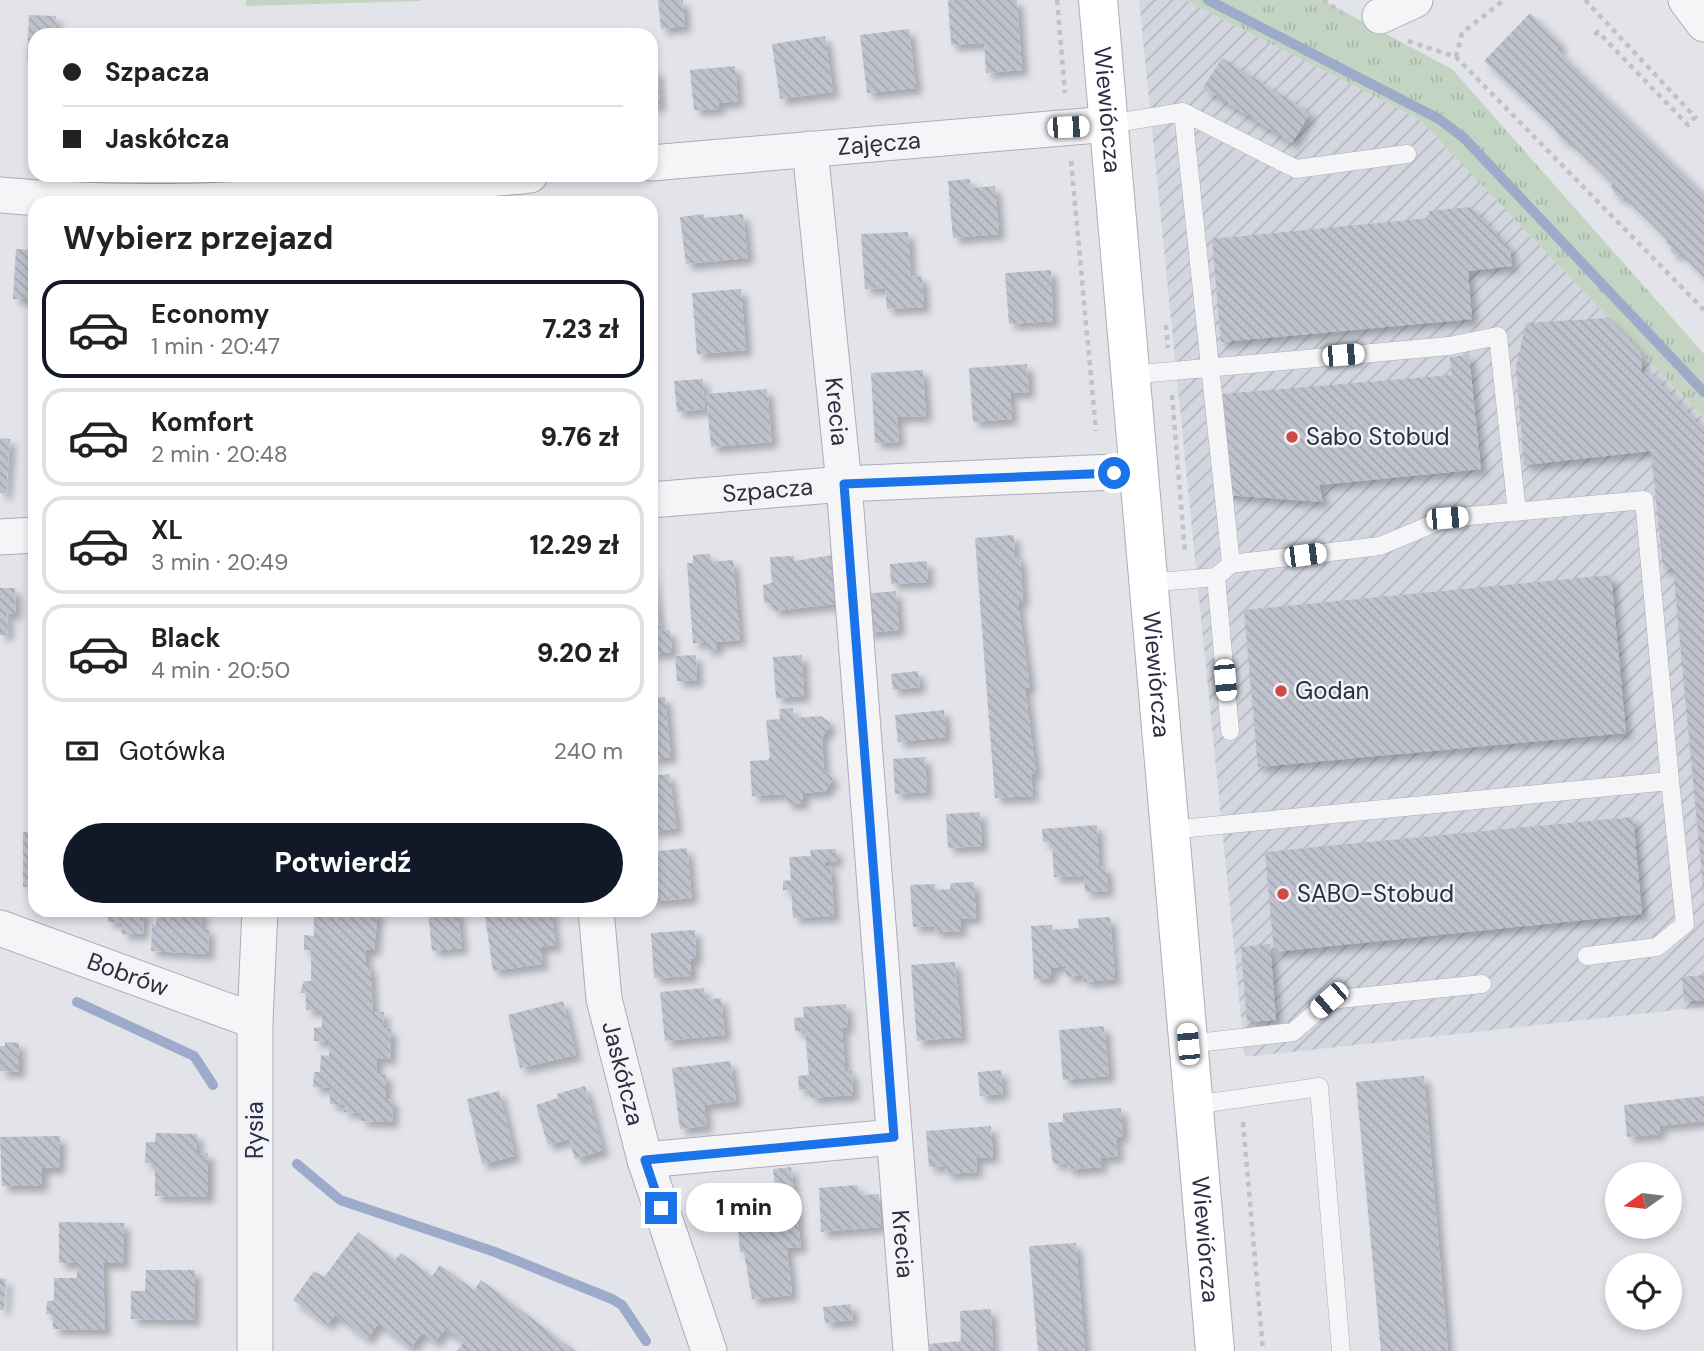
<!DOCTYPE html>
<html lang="pl">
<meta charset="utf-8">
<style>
body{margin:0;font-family:"DM Sans",sans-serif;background:#f2f2f2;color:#222;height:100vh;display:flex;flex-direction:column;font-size:26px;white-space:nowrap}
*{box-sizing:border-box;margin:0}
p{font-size:23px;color:#767676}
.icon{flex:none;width:38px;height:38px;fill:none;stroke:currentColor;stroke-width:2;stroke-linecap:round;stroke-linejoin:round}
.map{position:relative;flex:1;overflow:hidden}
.side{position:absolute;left:28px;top:196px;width:630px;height:721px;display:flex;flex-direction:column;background:#fff;border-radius:21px;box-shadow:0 4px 10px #0003}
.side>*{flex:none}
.banner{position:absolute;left:28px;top:28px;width:630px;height:154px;border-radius:21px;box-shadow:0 4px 10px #0003;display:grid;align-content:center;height:154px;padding:0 35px;background:#fff}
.needle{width:46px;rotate:256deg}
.buttons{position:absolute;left:1605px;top:1162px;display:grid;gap:14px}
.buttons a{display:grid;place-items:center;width:77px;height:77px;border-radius:50%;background:#fff;box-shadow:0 4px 10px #0003;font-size:35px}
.end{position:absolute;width:32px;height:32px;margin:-16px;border:9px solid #1a73e8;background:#fff;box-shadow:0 0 0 4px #fff}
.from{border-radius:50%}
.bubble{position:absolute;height:49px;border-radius:24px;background:#fff;box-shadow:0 4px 10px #0003;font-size:23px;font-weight:800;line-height:49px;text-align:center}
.car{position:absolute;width:21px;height:42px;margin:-21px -10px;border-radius:9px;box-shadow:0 0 5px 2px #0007;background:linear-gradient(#fff 24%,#345 0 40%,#fff 0 76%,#345 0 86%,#fff 0)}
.banner b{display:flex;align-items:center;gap:24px;height:66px;font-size:26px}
.banner b+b{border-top:2px solid #e0e0e0}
.banner i{width:18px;height:18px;background:#222}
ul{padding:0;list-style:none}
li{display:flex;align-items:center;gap:21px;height:98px;margin:0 14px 10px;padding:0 21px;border:4px solid #e0e0e0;border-radius:21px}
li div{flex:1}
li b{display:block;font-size:26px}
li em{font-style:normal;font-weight:800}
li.selected{border-color:#111827}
li>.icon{width:63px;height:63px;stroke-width:1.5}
h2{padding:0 35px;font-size:32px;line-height:84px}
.pay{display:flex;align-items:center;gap:18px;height:77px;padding:0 35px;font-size:26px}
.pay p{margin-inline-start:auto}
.cta{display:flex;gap:14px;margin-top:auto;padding:14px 35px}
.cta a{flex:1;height:80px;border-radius:42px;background:#111827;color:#fff;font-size:28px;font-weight:800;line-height:80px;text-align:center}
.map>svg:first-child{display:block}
.industrial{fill:url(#industrial-furrows)}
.grass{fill:url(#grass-tufts)}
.garden{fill:#c4d4c3}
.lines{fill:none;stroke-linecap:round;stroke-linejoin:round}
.stream{stroke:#9dabca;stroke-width:10}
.building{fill:url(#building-back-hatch);filter:url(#shadow)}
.lane-casing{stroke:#abadb8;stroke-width:19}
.street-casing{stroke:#abadb8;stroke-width:37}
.secondary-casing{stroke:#abadb8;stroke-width:40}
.path{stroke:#c0c1c9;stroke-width:4.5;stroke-dasharray:5 5;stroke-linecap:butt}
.lane{stroke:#f5f5f8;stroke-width:18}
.street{stroke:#f5f5f8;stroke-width:35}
.secondary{stroke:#fff;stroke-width:38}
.route{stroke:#1a73e8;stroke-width:9}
.poi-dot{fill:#cf4b47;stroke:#f2f3f8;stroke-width:2.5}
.labels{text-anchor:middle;stroke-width:5;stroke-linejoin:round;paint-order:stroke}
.street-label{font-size:24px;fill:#2a2e42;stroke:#f2f3f8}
.poi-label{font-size:24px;fill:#2a2e42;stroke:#f2f3f8;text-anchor:start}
</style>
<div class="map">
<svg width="1704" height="1351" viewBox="0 0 1704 1351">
<defs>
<pattern id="industrial-furrows" width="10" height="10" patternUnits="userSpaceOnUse" patternTransform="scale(1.75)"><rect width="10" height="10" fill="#d4d6df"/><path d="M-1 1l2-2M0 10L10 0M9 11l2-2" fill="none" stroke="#b6b8c1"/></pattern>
<pattern id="grass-tufts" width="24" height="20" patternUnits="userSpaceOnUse" patternTransform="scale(1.75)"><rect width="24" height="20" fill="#c4d4c3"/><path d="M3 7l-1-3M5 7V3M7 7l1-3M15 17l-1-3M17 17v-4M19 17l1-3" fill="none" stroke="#a9b6a9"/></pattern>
<pattern id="building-back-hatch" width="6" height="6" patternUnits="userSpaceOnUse" patternTransform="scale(1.75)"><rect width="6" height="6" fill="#bfc2cd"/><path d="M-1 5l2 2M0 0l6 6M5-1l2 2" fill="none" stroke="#a4a7b1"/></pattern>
<filter id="shadow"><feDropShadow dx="6" dy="6" stdDeviation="3.5" flood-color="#0004"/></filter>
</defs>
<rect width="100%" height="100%" fill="#e2e4ea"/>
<path class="industrial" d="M1139,0H1185L1419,119L1704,418V1007L1245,1057Z"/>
<path class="grass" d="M1185,0H1322L1452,69L1704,354V418L1419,119Z"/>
<path class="garden" d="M246,0H421V1L246,6Z"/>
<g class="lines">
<path class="stream" d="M1208,0L1439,119L1464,138L1704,392
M77,1002L194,1056L213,1085
M297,1164L340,1200L495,1252L612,1299L622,1305L646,1341"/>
</g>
<path class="building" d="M658,0H683L685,26L661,29Z
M948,0H1017L1022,70L986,73L984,43L951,45Z
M1530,13L1561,44L1557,49L1704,194V277L1679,252L1676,256L1670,250L1672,248L1665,242L1668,240L1624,197L1621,199L1616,195L1610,186L1613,184L1568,141L1566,143L1554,130L1555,128L1484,61Z
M29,15L56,16L55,35H35V60L27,59Z
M909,29L916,88L867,93L860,35Z
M825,36L833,92L780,99L772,44Z
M1222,58L1310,113L1292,143L1203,88Z
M735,66L738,101L719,103L718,109L694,110L690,70Z
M657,69L660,105L651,106V70Z
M970,179V188L995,186L999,234L953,238L948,181Z
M1471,207L1510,249L1512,266L1468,271L1472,319L1221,342L1212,239L1430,218L1429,211Z
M704,214V218L743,214L748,258L686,264L680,217Z
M908,232L911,277L922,276L924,307L887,309L885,288L865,289L861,234Z
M16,249L35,250V299H13Z
M1051,270L1053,321L1009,324L1005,273Z
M741,289L746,350L697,354L692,293Z
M1609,318L1641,353L1642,372H1650L1704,430V897L1673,569H1663L1651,451L1524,465L1516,366L1526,323Z
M1469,355L1481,469L1319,485L1323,502L1225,495L1229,474L1222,394L1452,375L1450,357Z
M1027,364L1029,392L1010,393L1012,419L973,422L969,368Z
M923,370L926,416L897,417L899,442L875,443L871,373Z
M703,379L705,409L677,412L674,381Z
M767,389L772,442L711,447L706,394Z
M0,438L10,439L6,494L0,493Z
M1014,535L1015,557H1020L1023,601L1018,603L1030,687L1025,688L1036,773L1031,774L1033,796L995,798L975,538Z
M710,554L711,562L733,560L740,640L717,642V649L706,650V643H693L687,563H693V555Z
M833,555L836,604L773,611V603H764L763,585L772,583L770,557L794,556V561Z
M927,561L928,582L891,584L890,564Z
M651,562L660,631L670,630L672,652L651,654Z
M1611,575L1626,733L1258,767L1244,610Z
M0,588H15L16,614L7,613L8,635H0Z
M896,591L899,630L866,633L863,594Z
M696,655L697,681H677L675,656Z
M802,655L804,696L776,698L773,657Z
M918,671L920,687L893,690L891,674Z
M665,697L671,757L651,759V698Z
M793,708V718L821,716L831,724L822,738L824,770L833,778L826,791L803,793V803L787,804L785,794L752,796L750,761L768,760L770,757L766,720L780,719L779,709Z
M944,710L946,737L898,742L895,715Z
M925,757L927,792L895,794L893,759Z
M669,774L677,828L651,832V776Z
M980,812L982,846L948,848L946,814Z
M1633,817L1642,914L1274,952L1265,852Z
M1097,825L1099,867L1106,866L1108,891L1085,892L1084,876L1054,877L1052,842H1043L1042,829Z
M23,832H35V887H23Z
M687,848L692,898L651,902V852Z
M836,849L837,861L824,862L825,866H831L834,916L793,918L791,890H783V881L791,880L789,857L811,856L810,850Z
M974,882L976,918L960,919L961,931L935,932L934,926L913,927L910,885L935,884V890L950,889L951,883Z
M108,910H144L143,934H122V923L108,922Z
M157,910H202L201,928L209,929L208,954L151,951L152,924L156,925Z
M314,910H378L374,950H366V965H370L373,1012H384L383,1028L391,1029L390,1059L377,1058L376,1073L386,1074V1099L393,1100L392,1122L361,1121V1113L344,1112V1105L330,1104V1088L313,1087L314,1072H320L321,1055L329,1056L330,1042L314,1041V1028L322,1027V1011L306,1010V993H300L304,981H311V950H304V935L314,936Z
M428,910H458L462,948L432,951Z
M511,910H551L556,945L540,947L543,964L493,971L485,915Z
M1110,917L1115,979L1084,982L1083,975L1066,977L1065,966L1051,968V978L1034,979L1031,926L1052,925V930L1079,928L1078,919Z
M695,930L696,959H691V976L654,978L651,933Z
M1270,944L1276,1020L1247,1022L1241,947Z
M955,962L962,1037L917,1041L911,965Z
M1704,975V1000L1684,1001L1682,977Z
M704,988L705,1000L721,998L725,1035L665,1041L660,992Z
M563,1001L576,1055L520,1068L508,1015Z
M846,1004L848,1028L842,1027L845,1071H852L853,1095L810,1098L809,1089L799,1090L798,1076L809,1075L805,1031H795L794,1018L804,1017L803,1007Z
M1104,1026L1109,1076L1063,1080L1059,1030Z
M5,1042L19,1043V1072L0,1071V1046H5Z
M730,1061L736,1101L704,1105L707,1126L680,1129L672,1068Z
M1001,1070L1003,1094L980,1096L978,1072Z
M1424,1076L1448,1351H1381L1356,1082Z
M585,1086L603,1150L575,1159L569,1139L548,1145L536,1105L558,1098L557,1094Z
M499,1091L515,1156L482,1164L467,1099Z
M1704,1096V1121L1659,1126L1660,1134L1627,1137L1624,1105Z
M1121,1108L1123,1137H1116L1118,1156L1100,1158L1102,1167L1068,1170L1067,1163L1053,1164L1048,1123L1063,1122V1113Z
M991,1126L993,1157L976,1158L977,1172L946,1174L945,1166L929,1167L926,1131Z
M156,1133L197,1134V1153H208V1197L155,1196V1164L145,1163L146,1142H155Z
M60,1136L59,1168H42V1186H2L0,1137Z
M791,1167L801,1247L787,1248L792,1295L752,1299L744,1252H740L736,1207L777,1203L773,1169Z
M857,1185L859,1195L879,1194L881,1227L821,1232L819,1188Z
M59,1222L124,1223L123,1263H103L105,1330L53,1329V1315L46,1314L47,1301H54V1278H77V1263H59Z
M358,1232L395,1260L401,1253L432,1276L440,1265L474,1290L481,1280L575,1351H457L463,1343L445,1329L435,1342L422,1333L411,1348L378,1324L367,1339L335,1315L327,1325L293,1300L314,1271L324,1277Z
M1076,1243L1085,1351H1038L1029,1246Z
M146,1270H195L194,1320L131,1319V1291H145Z
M0,1278L6,1279L4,1310H0Z
M851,1304L853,1320L825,1323L823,1307Z
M991,1309L993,1351H930L929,1344L961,1341L960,1311Z"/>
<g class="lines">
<g class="lane-casing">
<path id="lane" d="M1183,112L1231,564
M1109,124L1183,112L1296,169L1407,154
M1129,375L1449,346L1498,336L1517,512
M1216,577L1231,564L1380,546L1447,518L1644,500L1670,781
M1147,583L1216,577L1230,731
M1169,830L1670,781L1685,924L1657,947L1587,956
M1188,1044L1293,1032L1330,1000L1482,984
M1194,1105L1319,1087L1341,1351"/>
</g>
<g class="street-casing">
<g id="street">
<path d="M1686,0L1704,24"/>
<path d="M1380,16L1415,0"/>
<path id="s1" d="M810,149L844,484L911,1351"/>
<path id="s2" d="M651,163L1109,124"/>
<path d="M0,195C179,212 352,193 530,175"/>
<path id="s3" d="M651,500L844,484L1137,471"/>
<path d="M0,537L35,535"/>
<path id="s4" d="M596,910L604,999L645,1160L709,1351"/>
<path id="s5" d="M0,928L255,1021"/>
<path d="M645,1160L894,1137"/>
<path d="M255,1351V1021L260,910"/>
</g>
</g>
<g class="secondary-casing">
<g id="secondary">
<path id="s6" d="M1098,0L1215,1351"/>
</g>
</g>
<path class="path" d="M1057,0L1065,93
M1323,0L1348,17
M1585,0L1695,117L1688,125L1598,32L1593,36
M1408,41L1456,57L1704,310
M1456,57L1462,33L1504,0
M1071,161L1096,431
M1166,325L1168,348
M1172,395L1185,553
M1243,1122L1263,1351"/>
<use href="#lane" class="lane"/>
<use href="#street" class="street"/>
<use href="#secondary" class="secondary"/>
</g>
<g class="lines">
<path class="route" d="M661,1208L645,1160L894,1137L844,484L1114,473"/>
</g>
<g class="poi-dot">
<circle cx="1292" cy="437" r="7"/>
<circle cx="1281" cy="691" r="7"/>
<circle cx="1283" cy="894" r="7"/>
</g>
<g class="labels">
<g class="street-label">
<text dy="8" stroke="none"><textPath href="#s6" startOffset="110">Wiewiórcza</textPath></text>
<text dy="8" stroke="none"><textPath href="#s2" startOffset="229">Zajęcza</textPath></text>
<text dy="8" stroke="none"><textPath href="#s1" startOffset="264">Krecia</textPath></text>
<text dy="8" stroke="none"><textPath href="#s3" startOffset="117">Szpacza</textPath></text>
<text dy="8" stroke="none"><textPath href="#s6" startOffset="677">Wiewiórcza</textPath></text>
<text dy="8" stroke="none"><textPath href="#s5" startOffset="136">Bobrów</textPath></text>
<text dy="8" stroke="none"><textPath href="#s4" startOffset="166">Jaskółcza</textPath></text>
<text transform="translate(255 1130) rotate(-90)" y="8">Rysia</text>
<text dy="8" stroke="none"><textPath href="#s6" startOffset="1244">Wiewiórcza</textPath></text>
<text dy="8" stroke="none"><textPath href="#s1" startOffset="1099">Krecia</textPath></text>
</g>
<g class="poi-label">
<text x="1306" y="445">Sabo Stobud</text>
<text x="1295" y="699">Godan</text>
<text x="1297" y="902">SABO-Stobud</text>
</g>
</g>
</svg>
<div class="buttons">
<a><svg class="needle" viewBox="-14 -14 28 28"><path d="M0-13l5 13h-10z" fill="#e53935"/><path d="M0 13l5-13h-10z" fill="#767676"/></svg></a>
<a><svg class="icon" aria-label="locate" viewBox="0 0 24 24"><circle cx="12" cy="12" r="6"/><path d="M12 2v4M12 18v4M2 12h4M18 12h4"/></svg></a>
</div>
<i class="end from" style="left:1114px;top:473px"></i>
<i class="end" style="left:661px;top:1208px"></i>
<div class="bubble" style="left:686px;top:1183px;width:116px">1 min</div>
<i class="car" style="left:1068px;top:127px;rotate:88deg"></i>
<i class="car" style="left:1343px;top:355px;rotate:85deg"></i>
<i class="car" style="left:1447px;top:518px;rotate:85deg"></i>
<i class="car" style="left:1305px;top:555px;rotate:83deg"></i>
<i class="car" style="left:1225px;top:680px;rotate:175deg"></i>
<i class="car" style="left:1329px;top:1000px;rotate:229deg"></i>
<i class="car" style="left:1188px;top:1044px;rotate:355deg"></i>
<div class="banner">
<b><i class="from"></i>Szpacza</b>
<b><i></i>Jaskółcza</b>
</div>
<section class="side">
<h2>Wybierz przejazd</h2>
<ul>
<li class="selected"><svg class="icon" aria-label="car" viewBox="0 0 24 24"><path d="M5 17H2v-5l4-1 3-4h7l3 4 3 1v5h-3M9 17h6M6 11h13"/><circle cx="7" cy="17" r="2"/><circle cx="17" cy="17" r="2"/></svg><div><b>Economy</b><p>1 min · 20:47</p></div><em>7.23 zł</em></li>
<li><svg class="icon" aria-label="car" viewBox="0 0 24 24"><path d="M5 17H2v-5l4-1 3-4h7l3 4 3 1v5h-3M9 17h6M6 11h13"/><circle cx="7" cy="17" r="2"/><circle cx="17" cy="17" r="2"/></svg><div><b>Komfort</b><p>2 min · 20:48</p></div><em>9.76 zł</em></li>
<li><svg class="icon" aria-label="car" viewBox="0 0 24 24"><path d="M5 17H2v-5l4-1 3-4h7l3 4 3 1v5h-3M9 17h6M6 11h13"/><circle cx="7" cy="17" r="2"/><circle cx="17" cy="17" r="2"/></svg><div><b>XL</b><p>3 min · 20:49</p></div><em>12.29 zł</em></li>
<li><svg class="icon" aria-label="car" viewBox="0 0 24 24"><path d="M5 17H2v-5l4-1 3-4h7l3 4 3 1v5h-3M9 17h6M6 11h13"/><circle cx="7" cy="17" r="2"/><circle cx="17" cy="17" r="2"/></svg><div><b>Black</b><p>4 min · 20:50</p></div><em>9.20 zł</em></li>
</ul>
<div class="pay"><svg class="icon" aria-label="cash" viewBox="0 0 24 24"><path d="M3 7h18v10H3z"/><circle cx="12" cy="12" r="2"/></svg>Gotówka<p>240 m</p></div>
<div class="cta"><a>Potwierdź</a></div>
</section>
</div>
